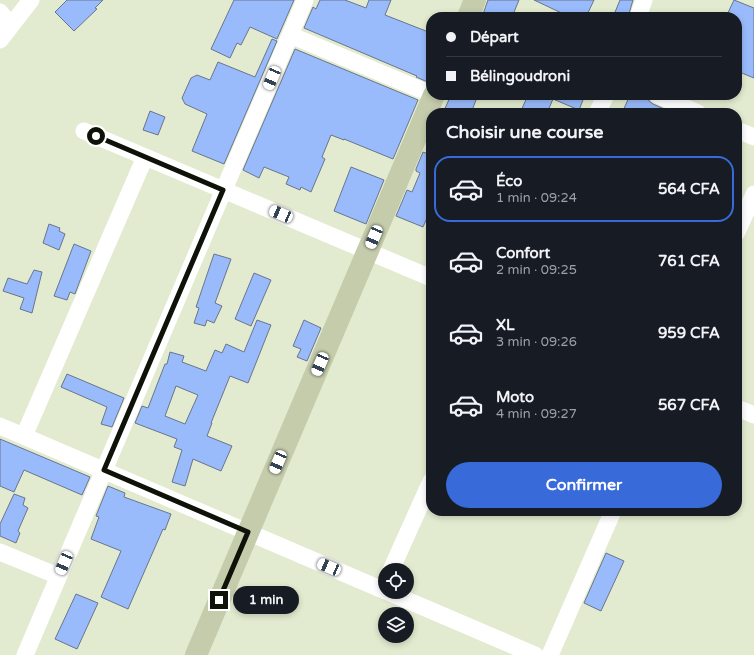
<!DOCTYPE html>
<html lang="fr">
<meta charset="utf-8">
<style>
body{margin:0;font-family:"Varela Round",sans-serif;background:#242831;color:#f1f3f6;height:100vh;display:flex;flex-direction:column;font-size:15px;white-space:nowrap}
*{box-sizing:border-box;margin:0}
p{font-size:13px;color:#9ea1a6}
.icon{flex:none;width:22px;height:22px;fill:none;stroke:currentColor;stroke-width:2;stroke-linecap:round;stroke-linejoin:round}
.map{position:relative;flex:1;overflow:hidden}
.drawer{position:absolute;left:426px;top:108px;width:316px;height:408px;display:flex;flex-direction:column;background:#171b24;border-radius:16px;box-shadow:0 2px 6px #0003}
.drawer>*{flex:none}
.hud{position:absolute;left:426px;top:12px;width:316px;height:88px;border-radius:16px;box-shadow:0 2px 6px #0003;display:grid;align-content:center;height:88px;padding:0 20px;background:#171b24}
.controls{position:absolute;left:378px;top:563px;display:grid;gap:8px}
.controls a{display:grid;place-items:center;width:36px;height:36px;border-radius:50%;background:#171b24;box-shadow:0 2px 6px #0003;font-size:20px}
.end{position:absolute;width:18px;height:18px;margin:-9px;border:5px solid #0f1208;background:#fff;box-shadow:0 0 0 2px #fff}
.from{border-radius:50%}
.bubble{position:absolute;height:28px;border-radius:14px;background:#171b24;box-shadow:0 2px 6px #0003;font-size:13px;font-weight:800;line-height:28px;text-align:center}
.car{position:absolute;width:12px;height:24px;margin:-12px -6px;border-radius:5px;box-shadow:0 0 3px 1px #0007;background:linear-gradient(#fff 24%,#345 0 40%,#fff 0 76%,#345 0 86%,#fff 0)}
.hud b{display:flex;align-items:center;gap:14px;height:38px;font-size:15px}
.hud b+b{border-top:1px solid #363941}
.hud i{width:10px;height:10px;background:#f1f3f6}
ul{padding:0;list-style:none}
li{display:flex;align-items:center;gap:12px;height:66px;margin:0 8px 6px;padding:0 12px;border:2px solid transparent;border-radius:16px}
li div{flex:1}
li b{display:block;font-size:15px}
li em{font-style:normal;font-weight:800}
li.selected{border-color:#386ada}
li>.icon{width:36px;height:36px;stroke-width:1.5}
h2{padding:0 20px;font-size:18px;line-height:48px}
.action{display:flex;gap:8px;margin-top:auto;padding:8px 20px}
.action a{flex:1;height:46px;border-radius:24px;background:#386ada;color:#fff;font-size:16px;font-weight:800;line-height:46px;text-align:center}
.map>svg:first-child{display:block}
.building{fill:#99bafb;stroke:#69758c;fill-rule:evenodd}
.lines{fill:none;stroke-linecap:round;stroke-linejoin:round}
.street{stroke:#fff;stroke-width:17}
.secondary{stroke:#c4ccac;stroke-width:22}
.route{stroke:#0f1208;stroke-width:5}
</style>
<div class="map">
<svg width="754" height="655" viewBox="0 0 754 655">
<rect width="100%" height="100%" fill="#e2ebcf"/>
<path class="building" d="M67,0H103L95,8L97,9L74,31L55,12Z
M234,0H294L277,39L250,27L241,45L237,43L230,58L211,49Z
M320,0H345L366,8L369,0H391L385,15L431,33L430,83L416,77L417,76L304,28L313,7L316,9Z
M488,0H519L512,17H482Z
M534,0H594L586,17H570Z
M620,0H633L628,17H613Z
M734,0L754,8V78L737,71V17H726Z
M272,39L277,41L224,164L192,151L207,114L185,104L182,98L191,78L197,75L210,80L218,62L255,77Z
M295,49L418,100L393,159L344,139V140L331,135L322,157L325,159L311,192L301,187L300,190L286,184L289,177L264,167L259,178L243,170Z
M451,95H465L476,100L471,113H443Z
M528,95H585L579,110L553,99L547,113H520Z
M630,95H647L649,101L653,104L673,113H622Z
M150,111L165,117L158,135L143,130Z
M431,148V209L423,227L396,216L407,190L412,192L420,173L416,171V169L423,152L428,154Z
M351,167L384,180L366,224L334,211Z
M49,224L60,228L59,231L65,234L59,250L43,243Z
M74,244L91,251L75,294L70,292L67,300L54,296Z
M214,254L231,259L215,303L222,306L214,323L207,320L205,326L194,323L199,308L196,307Z
M34,270L42,272L32,313L20,309L24,298L3,291L8,278L27,284Z
M254,273L271,280L251,326L235,319Z
M257,320L271,325L248,383L230,376L211,423H212L207,436L232,446L221,471L193,459L185,486L172,482L182,450L174,447L177,439L135,423L142,406L148,408L165,364H167L170,352L184,356L182,362L206,371L215,350L222,353L226,344L244,352ZM176,386L198,395L185,424L165,416Z
M304,320L321,328L307,361L297,357L301,349L293,346Z
M67,374L124,398L112,427L101,424L107,407L61,387Z
M0,439L90,477L82,495L24,470L14,492L0,486Z
M108,486L125,493L124,497L171,514L165,530L163,529L128,609L101,597L121,551L91,539L99,517L96,516Z
M14,494L25,498L23,505L28,508L18,531L20,533L16,543L0,536V524Z
M606,553L624,561L601,611L584,603Z
M76,594L98,603L77,649L55,639Z"/>
<g class="lines">
<path class="street" d="M0,12L11,26
M638,17L644,0
M290,35L431,94
M0,40L31,0
M657,95L698,113
M597,113L606,95
M737,130L754,137
M84,131L431,278
M737,232L754,194
M737,408L754,415
M0,426L385,591
M24,436L145,157
M0,552L58,576
M391,570L431,481
M388,592L535,655
M25,655L305,0
M550,655L613,511"/>
<path class="secondary" d="M468,17L475,0
M196,655L434,95"/>
</g>
<g class="lines">
<path class="route" d="M96,136L223,190L104,470L248,532L219,600"/>
</g>
</svg>
<div class="controls">
<a><svg class="icon" aria-label="locate" viewBox="0 0 24 24"><circle cx="12" cy="12" r="6"/><path d="M12 2v4M12 18v4M2 12h4M18 12h4"/></svg></a>
<a><svg class="icon" aria-label="layers" viewBox="0 0 24 24"><path d="M12 4l9 5-9 5-9-5zM3 14l9 5 9-5"/></svg></a>
</div>
<i class="end from" style="left:96px;top:136px"></i>
<i class="end" style="left:219px;top:600px"></i>
<div class="bubble" style="left:233px;top:586px;width:66px">1 min</div>
<i class="car" style="left:272px;top:78px;rotate:203deg"></i>
<i class="car" style="left:281px;top:214px;rotate:293deg"></i>
<i class="car" style="left:374px;top:237px;rotate:203deg"></i>
<i class="car" style="left:320px;top:364px;rotate:203deg"></i>
<i class="car" style="left:278px;top:462px;rotate:203deg"></i>
<i class="car" style="left:64px;top:563px;rotate:203deg"></i>
<i class="car" style="left:329px;top:567px;rotate:293deg"></i>
<div class="hud">
<b><i class="from"></i>Départ</b>
<b><i></i>Bélingoudroni</b>
</div>
<section class="drawer">
<h2>Choisir une course</h2>
<ul>
<li class="selected"><svg class="icon" aria-label="car" viewBox="0 0 24 24"><path d="M5 17H2v-5l4-1 3-4h7l3 4 3 1v5h-3M9 17h6M6 11h13"/><circle cx="7" cy="17" r="2"/><circle cx="17" cy="17" r="2"/></svg><div><b>Éco</b><p>1 min · 09:24</p></div><em>564 CFA</em></li>
<li><svg class="icon" aria-label="car" viewBox="0 0 24 24"><path d="M5 17H2v-5l4-1 3-4h7l3 4 3 1v5h-3M9 17h6M6 11h13"/><circle cx="7" cy="17" r="2"/><circle cx="17" cy="17" r="2"/></svg><div><b>Confort</b><p>2 min · 09:25</p></div><em>761 CFA</em></li>
<li><svg class="icon" aria-label="car" viewBox="0 0 24 24"><path d="M5 17H2v-5l4-1 3-4h7l3 4 3 1v5h-3M9 17h6M6 11h13"/><circle cx="7" cy="17" r="2"/><circle cx="17" cy="17" r="2"/></svg><div><b>XL</b><p>3 min · 09:26</p></div><em>959 CFA</em></li>
<li><svg class="icon" aria-label="car" viewBox="0 0 24 24"><path d="M5 17H2v-5l4-1 3-4h7l3 4 3 1v5h-3M9 17h6M6 11h13"/><circle cx="7" cy="17" r="2"/><circle cx="17" cy="17" r="2"/></svg><div><b>Moto</b><p>4 min · 09:27</p></div><em>567 CFA</em></li>
</ul>
<div class="action"><a>Confirmer</a></div>
</section>
</div>
